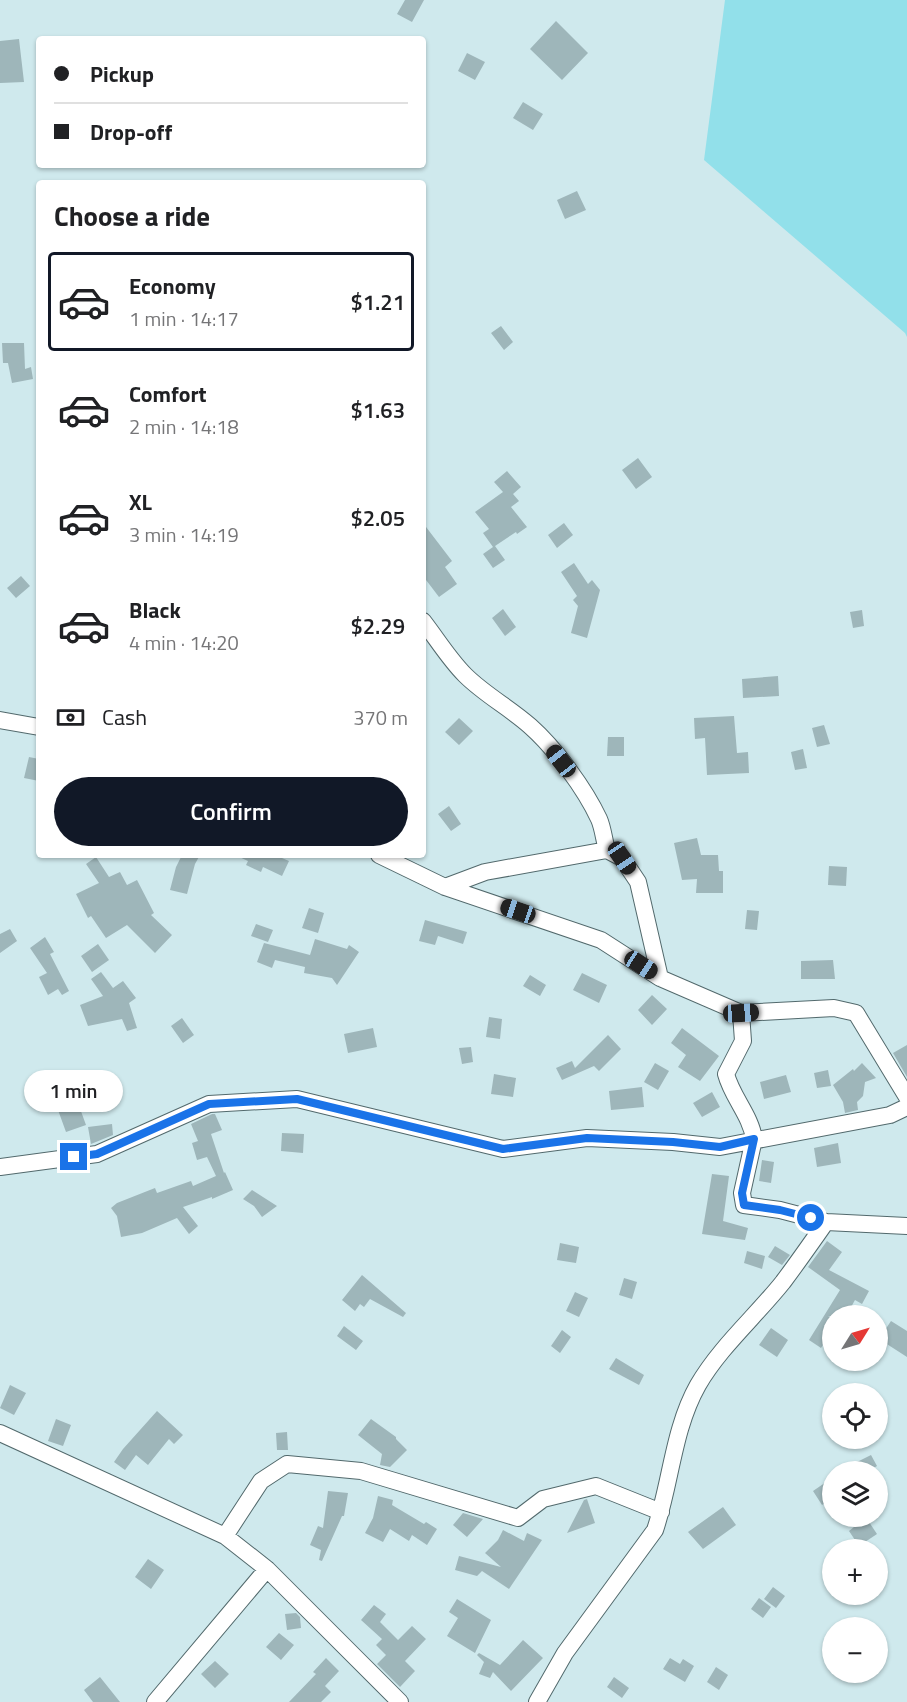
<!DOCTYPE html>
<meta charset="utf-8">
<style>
body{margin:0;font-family:"Titillium Web",sans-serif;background:#f6f6f6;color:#202124;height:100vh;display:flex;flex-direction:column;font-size:22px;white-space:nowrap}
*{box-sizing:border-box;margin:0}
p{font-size:20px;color:#757577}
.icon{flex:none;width:33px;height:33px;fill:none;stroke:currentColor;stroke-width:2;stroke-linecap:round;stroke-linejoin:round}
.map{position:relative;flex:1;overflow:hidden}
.side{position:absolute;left:36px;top:180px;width:390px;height:678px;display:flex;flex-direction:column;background:#fff;border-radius:6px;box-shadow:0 2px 4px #0004}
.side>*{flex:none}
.hud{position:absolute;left:36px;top:36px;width:390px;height:132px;border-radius:6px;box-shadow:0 2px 4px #0004;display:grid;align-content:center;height:132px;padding:0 18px;background:#fff}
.needle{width:39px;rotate:53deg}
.tools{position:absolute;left:822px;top:1305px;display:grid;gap:12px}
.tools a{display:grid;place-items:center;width:66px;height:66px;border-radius:50%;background:#fff;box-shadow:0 2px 4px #0004;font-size:30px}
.end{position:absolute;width:27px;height:27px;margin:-14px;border:8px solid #1a73e8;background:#fff;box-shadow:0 0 0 3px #fff}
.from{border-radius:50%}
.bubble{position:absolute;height:42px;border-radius:21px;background:#fff;box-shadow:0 2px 4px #0004;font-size:20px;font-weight:600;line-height:42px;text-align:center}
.car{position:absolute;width:18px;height:36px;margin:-18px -9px;border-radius:8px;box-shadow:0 0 4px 2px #0007;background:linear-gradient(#222 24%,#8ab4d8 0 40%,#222 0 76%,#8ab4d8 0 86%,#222 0)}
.hud b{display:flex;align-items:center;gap:21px;height:57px;font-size:22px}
.hud b+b{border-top:2px solid #e0e0e0}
.hud i{width:15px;height:15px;background:#202124}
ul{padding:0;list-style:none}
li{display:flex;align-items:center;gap:18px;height:99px;margin:0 12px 9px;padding:0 6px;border:3px solid transparent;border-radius:6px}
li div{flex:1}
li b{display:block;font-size:22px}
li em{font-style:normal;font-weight:600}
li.current{border-color:#111827}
li>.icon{width:54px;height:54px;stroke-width:1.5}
h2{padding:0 18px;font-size:27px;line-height:72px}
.pay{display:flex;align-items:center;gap:15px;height:66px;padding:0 18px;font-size:22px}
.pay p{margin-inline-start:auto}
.cta{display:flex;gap:12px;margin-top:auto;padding:12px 18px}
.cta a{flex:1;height:69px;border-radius:36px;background:#111827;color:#fff;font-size:24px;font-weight:600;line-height:69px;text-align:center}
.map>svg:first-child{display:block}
.green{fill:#92e0ea}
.building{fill:#9eb6ba}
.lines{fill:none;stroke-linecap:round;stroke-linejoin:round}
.minor-casing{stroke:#52696c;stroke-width:18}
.minor{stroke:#fff;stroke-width:16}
.route{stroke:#1a73e8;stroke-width:8}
</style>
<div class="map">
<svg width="907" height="1702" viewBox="0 0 907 1702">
<rect width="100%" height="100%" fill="#cfe9ed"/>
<path class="green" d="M725,0H907V337L905,333L704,160Z"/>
<path class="building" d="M405,0H424L412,22L397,14Z
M556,21L588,53L562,80L530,49Z
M19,39L24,82L0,83V41Z
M467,53L485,62L475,80L458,71Z
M523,102L543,114L533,130L513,118Z
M577,191L586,210L565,219L557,200Z
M501,326L513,342L504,350L491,333Z
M2,343H24L25,369L31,367L33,379L12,383L8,363H3Z
M638,458L652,477L636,489L622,470Z
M507,471L521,487L513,494L519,501L511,507L527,527L517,534L516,532L495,546L505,560L493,568L483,554L493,547L483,533L489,529L475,512L503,492L494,482Z
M423,523L452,561L445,567L457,584L439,597L423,576Z
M564,523L573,535L557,548L548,535Z
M574,563L588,584L592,580L600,590L587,638L571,633L578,606L573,600L577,596L561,572Z
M21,576L30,586L16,598L7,588Z
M503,609L516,627L505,636L492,618Z
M862,610L864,626L853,628L850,612Z
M778,676L779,696L743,698L742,679Z
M734,716L737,753L748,752L749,773L707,775L705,738L695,739L694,718Z
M459,718L473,731L459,745L445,732Z
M824,725L830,744L817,747L812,728Z
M608,737H624V756H607Z
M803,749L807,768L795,770L791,752Z
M29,757L39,759V781L24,778Z
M449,806L461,824L451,831L438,814Z
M697,838L701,855H718L719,871H723V893H696L697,879L682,880L674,843Z
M182,855H200L195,864L187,894L170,890L176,867Z
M235,855H275L289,861L282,876L263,867L261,872L246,865L248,861Z
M96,857L109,877L120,872L127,885L137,880L154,913L151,915L172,935L155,953L127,925L106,938L91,916L88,918L76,894L99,883L86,864Z
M829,866L847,867L846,886L828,885Z
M309,908L324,913L318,933L302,928Z
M747,910L759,911L757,930L745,929Z
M425,920L467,932L463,944L438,936L435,945L419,941Z
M256,924L273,930L268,942L251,936Z
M10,929L17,941L0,953V934Z
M45,937L54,952L50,954L69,991L62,995L58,989L48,995L39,977L47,973L30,948Z
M315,939L347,949L349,945L359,952L337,985L332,978L304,973L305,967L275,960L272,968L257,962L264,943L310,955Z
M98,944L109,960L92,972L81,956Z
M833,960L835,979H801V961Z
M101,972L113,988L123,981L136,998L129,1003L137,1028L127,1031L122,1019L88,1026L80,1005L103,996L91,979Z
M582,973L607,985L599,1003L573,990Z
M530,975L546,985L540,996L523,986Z
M652,995L667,1009L652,1025L638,1010Z
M489,1017L502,1019L500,1039L486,1037Z
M182,1018L194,1035L183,1043L171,1026Z
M373,1028L377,1047L348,1053L344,1034Z
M682,1028L719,1056L700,1081L678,1067L686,1055L671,1043Z
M608,1035L621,1049L599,1071L594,1066L562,1080L556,1068L572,1061L575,1068Z
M907,1045V1077L893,1053Z
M471,1047L473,1062L462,1064L459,1048Z
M655,1063L669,1071L658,1090L644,1082Z
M862,1063L876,1078L865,1082L863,1096L857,1102L858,1110L845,1113L843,1102L833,1085L853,1069L854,1071Z
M828,1070L831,1086L817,1088L814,1073Z
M494,1074L516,1078L513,1097L491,1094Z
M786,1075L791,1092L764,1099L760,1082Z
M642,1087L644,1107L611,1110L609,1091Z
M712,1092L720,1107L702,1117L693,1103Z
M78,1103L86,1125L66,1132L58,1110Z
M212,1114H215L222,1130L211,1134L224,1173L225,1172L233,1190L212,1199V1197L183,1207L198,1226L189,1234L177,1218L142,1233L121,1237L117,1216L111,1208L117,1203L155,1188L157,1193L191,1181L193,1186L216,1176L207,1157L197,1160L192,1143L198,1141L191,1124Z
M112,1124L113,1135L91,1144L88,1127Z
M282,1133L304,1134L303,1153L281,1151Z
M838,1143L841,1163L817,1167L814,1148Z
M762,1160L774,1162L771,1183L759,1181Z
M712,1174L729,1176L723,1221L748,1228L745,1240L702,1234Z
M252,1190L277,1206L262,1217L254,1206L243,1199Z
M827,1241L842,1252L829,1270L869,1291L862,1304L855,1300L846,1316H828L832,1318V1329L821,1348L809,1340L840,1290L808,1267Z
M560,1243L579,1247L576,1263L557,1260Z
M775,1246L790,1255L782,1265L768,1257Z
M747,1251L765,1256L762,1269L744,1263Z
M362,1275L406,1313L403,1317L370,1299L364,1307L360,1304L355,1311L342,1300Z
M624,1278L637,1282L632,1299L619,1295Z
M575,1292L588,1298L579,1317L566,1311Z
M891,1321L907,1331V1357L879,1339Z
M344,1326L363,1341L356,1350L337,1336Z
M771,1328L788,1340L777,1357L759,1345Z
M562,1330L571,1337L560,1353L551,1346Z
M616,1358L644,1375L639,1385L609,1369Z
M10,1385L26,1393L14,1415L0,1408Z
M157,1411L183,1435L174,1444L169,1439L148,1465L136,1455L125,1470L114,1462L123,1449Z
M56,1419L71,1425L63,1446L48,1441Z
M371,1419L396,1437V1439L407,1450L390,1467L380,1465L382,1454L358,1435Z
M287,1432L288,1450H277L276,1433Z
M871,1455L877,1466L867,1472H859L855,1463Z
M832,1478V1498L822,1505L813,1491Z
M328,1491L348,1493L344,1516H342L322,1561L319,1560L321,1550L310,1545L318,1526L323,1528Z
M378,1496L393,1500L392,1505L424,1524L426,1522L437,1529L427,1545L412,1535L409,1541L390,1529L383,1542L365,1533L373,1518Z
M587,1499L595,1523L567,1533L584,1500Z
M723,1507L736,1525L703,1549L688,1532Z
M463,1513L483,1519L467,1537L453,1525Z
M847,1516H865L877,1534L859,1546L849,1531L854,1527Z
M503,1530L524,1541L527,1533L542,1540L509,1589L482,1571L477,1576L455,1570L459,1556L501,1567L485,1553L498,1540Z
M148,1559L164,1570L151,1589L135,1577Z
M773,1587L785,1596L776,1608L764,1599Z
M759,1598L771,1607L763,1618L751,1609Z
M457,1599L491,1620L475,1653L447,1636L458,1618L449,1612Z
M374,1605L386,1614L380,1622L398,1640L412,1626L426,1639L405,1661L415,1671L400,1687L377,1664L386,1655L376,1645L382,1639L361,1620Z
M296,1613L300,1617L301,1628L287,1630L285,1614Z
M279,1633L294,1645L281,1660L266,1647Z
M523,1640L543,1658L511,1691L493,1672L490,1678L479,1674L484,1662L477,1655L479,1653L500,1665Z
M326,1658L339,1671L325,1686L331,1692L321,1702H289L316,1674L313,1672Z
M670,1658L680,1664L683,1659L694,1666L685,1682L663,1669Z
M215,1661L229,1674L215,1688L201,1674Z
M716,1667L728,1675L719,1690L707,1682Z
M100,1677L120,1702H93L84,1690Z
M614,1677L629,1688L622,1698L607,1687Z"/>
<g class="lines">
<g class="minor-casing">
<path id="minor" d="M423,621C437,639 449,659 465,675C485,695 510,708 530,726C555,748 585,789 599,819C603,828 604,840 607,850
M0,720L39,727
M379,855L445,887L601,940L660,978L741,1013L834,1008L856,1013L907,1097
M445,887L485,872L607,850L622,858L638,882L660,978
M741,1013L743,1041L726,1074C732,1097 751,1116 754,1139L742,1193L744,1205L780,1210L826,1222L907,1226
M0,1167L97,1154L209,1104L297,1099L503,1149L587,1138L673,1142L720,1147L890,1115L907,1107
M0,1433L225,1536L267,1569
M225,1536L261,1481L287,1464L361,1471L518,1518L543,1499L596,1486L661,1512
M155,1702L267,1569L400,1702
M537,1702L565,1653L655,1530C671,1483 673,1429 698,1385C720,1347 756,1316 783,1282C798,1262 812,1242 826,1222"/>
</g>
<use href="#minor" class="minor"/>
</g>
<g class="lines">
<path class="route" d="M74,1157L97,1154L209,1104L297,1099L503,1149L587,1138L673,1142L720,1147L754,1139L742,1193L744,1205L780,1210L811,1218"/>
</g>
</svg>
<div class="tools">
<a><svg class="needle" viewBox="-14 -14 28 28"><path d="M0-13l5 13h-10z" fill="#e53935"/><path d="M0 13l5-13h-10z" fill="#757577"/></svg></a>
<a><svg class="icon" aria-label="locate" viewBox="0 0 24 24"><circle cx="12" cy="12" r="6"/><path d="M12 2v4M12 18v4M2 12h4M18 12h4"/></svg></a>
<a><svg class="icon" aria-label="layers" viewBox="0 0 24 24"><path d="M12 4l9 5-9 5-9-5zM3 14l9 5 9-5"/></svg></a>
<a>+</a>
<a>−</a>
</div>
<i class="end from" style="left:811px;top:1218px"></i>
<i class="end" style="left:74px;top:1157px"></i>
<div class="bubble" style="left:24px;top:1070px;width:99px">1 min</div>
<i class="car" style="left:561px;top:761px;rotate:322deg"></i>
<i class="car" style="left:622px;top:858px;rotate:146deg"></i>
<i class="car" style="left:518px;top:911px;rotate:289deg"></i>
<i class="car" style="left:641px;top:965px;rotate:123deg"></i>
<i class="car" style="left:741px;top:1013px;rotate:87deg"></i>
<div class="hud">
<b><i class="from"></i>Pickup</b>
<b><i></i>Drop-off</b>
</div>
<section class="side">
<h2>Choose a ride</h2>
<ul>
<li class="current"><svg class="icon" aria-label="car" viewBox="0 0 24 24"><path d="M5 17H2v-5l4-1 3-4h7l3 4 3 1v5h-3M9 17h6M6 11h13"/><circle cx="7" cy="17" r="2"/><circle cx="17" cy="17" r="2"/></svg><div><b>Economy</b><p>1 min · 14:17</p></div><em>$1.21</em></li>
<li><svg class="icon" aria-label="car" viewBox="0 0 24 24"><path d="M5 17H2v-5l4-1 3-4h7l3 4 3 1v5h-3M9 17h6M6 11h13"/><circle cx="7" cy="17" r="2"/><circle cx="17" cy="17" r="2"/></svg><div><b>Comfort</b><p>2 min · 14:18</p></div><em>$1.63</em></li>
<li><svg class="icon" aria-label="car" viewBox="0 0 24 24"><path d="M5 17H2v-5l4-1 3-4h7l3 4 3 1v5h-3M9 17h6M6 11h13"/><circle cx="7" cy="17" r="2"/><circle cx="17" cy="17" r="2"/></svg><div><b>XL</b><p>3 min · 14:19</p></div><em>$2.05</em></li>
<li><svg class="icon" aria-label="car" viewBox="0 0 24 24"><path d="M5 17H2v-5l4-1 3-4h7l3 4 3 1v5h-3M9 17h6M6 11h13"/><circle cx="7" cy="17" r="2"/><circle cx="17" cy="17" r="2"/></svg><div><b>Black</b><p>4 min · 14:20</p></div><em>$2.29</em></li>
</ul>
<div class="pay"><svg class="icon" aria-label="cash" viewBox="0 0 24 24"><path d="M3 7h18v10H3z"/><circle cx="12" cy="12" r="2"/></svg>Cash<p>370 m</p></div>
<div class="cta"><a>Confirm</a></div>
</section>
</div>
